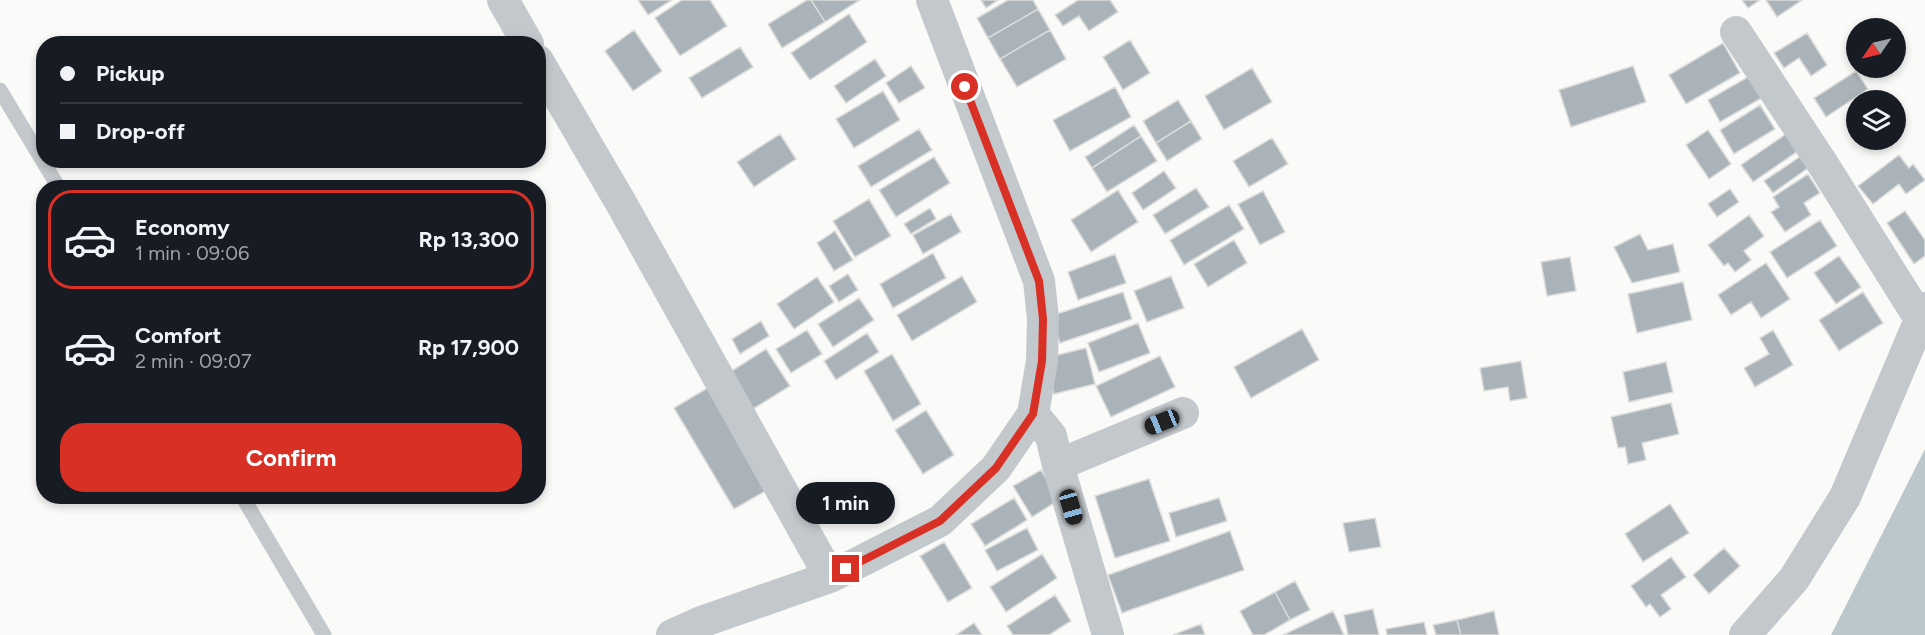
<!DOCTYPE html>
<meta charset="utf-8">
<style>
body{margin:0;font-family:Figtree,sans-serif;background:#20242c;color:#f1f3f6;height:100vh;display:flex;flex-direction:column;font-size:22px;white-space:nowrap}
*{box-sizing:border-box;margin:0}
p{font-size:20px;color:#9ea1a6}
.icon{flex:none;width:33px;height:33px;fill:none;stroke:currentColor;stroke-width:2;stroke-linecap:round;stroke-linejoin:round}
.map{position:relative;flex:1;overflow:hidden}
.drawer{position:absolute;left:36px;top:180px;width:510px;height:324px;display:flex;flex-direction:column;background:#171b24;border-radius:24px;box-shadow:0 3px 9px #0003}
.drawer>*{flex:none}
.guide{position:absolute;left:36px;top:36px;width:510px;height:132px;border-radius:24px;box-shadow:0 3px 9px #0003;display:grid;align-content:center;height:132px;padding:0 24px;background:#171b24}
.needle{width:39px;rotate:236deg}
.tools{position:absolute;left:1846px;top:18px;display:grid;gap:12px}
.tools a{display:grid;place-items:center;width:60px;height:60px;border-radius:50%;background:#171b24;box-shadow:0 3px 9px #0003;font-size:30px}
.end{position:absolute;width:27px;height:27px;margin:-14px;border:8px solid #d93025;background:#fff;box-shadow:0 0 0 3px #fff}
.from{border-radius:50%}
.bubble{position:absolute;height:42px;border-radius:21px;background:#171b24;box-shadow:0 3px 9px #0003;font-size:20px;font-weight:700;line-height:42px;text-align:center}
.car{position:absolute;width:18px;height:36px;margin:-18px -9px;border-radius:8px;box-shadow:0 0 4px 2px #0007;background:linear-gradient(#222 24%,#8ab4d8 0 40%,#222 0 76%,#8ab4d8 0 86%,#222 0)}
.guide b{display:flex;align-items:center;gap:21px;height:57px;font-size:22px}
.guide b+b{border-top:2px solid #363941}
.guide i{width:15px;height:15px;background:#f1f3f6}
ul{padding:10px 0 0;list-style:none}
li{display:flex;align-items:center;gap:18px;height:99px;margin:0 12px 9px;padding:0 12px;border:3px solid transparent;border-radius:24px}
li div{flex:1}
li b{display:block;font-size:22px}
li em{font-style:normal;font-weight:700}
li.current{border-color:#d93025}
li>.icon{width:54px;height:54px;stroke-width:1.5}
.cta{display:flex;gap:12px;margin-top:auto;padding:12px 24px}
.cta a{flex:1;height:69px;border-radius:24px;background:#d93025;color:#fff;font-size:24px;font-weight:700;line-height:69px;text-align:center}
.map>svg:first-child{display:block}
.water{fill:#bbc7cb}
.building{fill:#aab3b9;stroke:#dcdcda;stroke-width:1.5}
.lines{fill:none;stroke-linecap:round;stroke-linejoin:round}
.service{stroke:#c3c8cc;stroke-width:15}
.minor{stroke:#c3c8cc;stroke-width:32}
.route{stroke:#d93025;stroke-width:8}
</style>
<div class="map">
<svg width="1925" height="635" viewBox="0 0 1925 635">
<rect width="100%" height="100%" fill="#fafaf8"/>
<path class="water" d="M1925,449V635H1831Z"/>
<path class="building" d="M638,0H672L648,15Z
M682,0H710L727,26L680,56L655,18Z
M807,0H811L825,22L782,48L768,24Z
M811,0H860L825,22Z
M981,0H998L986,8Z
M1008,0H1033L1038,9L988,38L977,18Z
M1078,0H1110L1118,12L1089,31L1079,16L1063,26L1055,15Z
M1742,0H1760L1748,8Z
M1766,0H1802L1777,17Z
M1038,9L1050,30L1000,59L988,38Z
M849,14L867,42L810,80L791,53Z
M634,30L662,71L633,91L605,51Z
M1050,30L1066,59L1017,87L1000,59Z
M1807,33L1827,65L1811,76L1799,58L1784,68L1774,53Z
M1130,40L1150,73L1123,90L1103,57Z
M1723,43L1740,73L1686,104L1669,75Z
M740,47L753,67L702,98L689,78Z
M875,59L886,76L846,103L834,86Z
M911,66L925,88L899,103L886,83Z
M1633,66L1646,102L1571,127L1559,90Z
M1252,68L1272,102L1224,130L1205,96Z
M1856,71L1868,89L1826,117L1814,98Z
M1753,74L1765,96L1720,122L1708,100Z
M1115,87L1131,117L1070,151L1053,120Z
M883,91L900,120L854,148L836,119Z
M1178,100L1191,121L1156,143L1143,121Z
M1760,105L1775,129L1734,154L1720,130Z
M1191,121L1202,139L1167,161L1156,143Z
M1134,125L1141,136L1092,168L1085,157Z
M919,129L932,150L871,187L858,166Z
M1708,130L1731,164L1709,179L1686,145Z
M1789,132L1801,149L1753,182L1741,165Z
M780,134L796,159L754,187L737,162Z
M1141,136L1157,161L1107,192L1092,168Z
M1272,138L1288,164L1249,187L1233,161Z
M1899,155L1909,168L1913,164L1925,180L1906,194L1899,184L1873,204L1858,186Z
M1801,156L1808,168L1773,193L1764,181Z
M934,157L950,183L896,217L879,190Z
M1164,171L1176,188L1143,210L1132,193Z
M1808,174L1820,193L1804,203L1811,215L1785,232L1771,212L1779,207L1773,197Z
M1196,188L1209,207L1165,234L1153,215Z
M1730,189L1739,202L1717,217L1708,204Z
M1118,190L1138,222L1091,252L1071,220Z
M1263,191L1285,232L1260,245L1238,204Z
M869,199L891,236L855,257L833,221Z
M1229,205L1244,229L1184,265L1170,240Z
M930,208L936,219L911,234L904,224Z
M1905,211L1925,240V256L1914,264L1887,223Z
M951,214L961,232L923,254L913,235Z
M1749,215L1764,236L1744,251L1751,260L1735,272L1728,263L1724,266L1708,245Z
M1820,220L1837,246L1787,278L1770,252Z
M835,231L853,260L834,271L817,243Z
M1640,234L1648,250L1673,244L1680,272L1632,283L1614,247Z
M1234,240L1247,263L1208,287L1194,264Z
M933,253L946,278L893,308L880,284Z
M1115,254L1126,283L1078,300L1068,272Z
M1839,256L1861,287L1836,304L1814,273Z
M1570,257L1576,291L1547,296L1541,262Z
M1766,263L1790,299L1761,318L1751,302L1731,315L1718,295Z
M848,274L858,290L839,302L829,286Z
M962,276L977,302L912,341L897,315Z
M1171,276L1184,308L1147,322L1134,291Z
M817,277L834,302L794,329L777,304Z
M1683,282L1692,320L1637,333L1628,294Z
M1123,292L1132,319L1060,343L1051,316Z
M1863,292L1883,323L1839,351L1819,320Z
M859,298L874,320L833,347L818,324Z
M761,321L769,336L740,354L732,339Z
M1138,323L1150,353L1099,372L1088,343Z
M1302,329L1319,360L1251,398L1234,367Z
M807,330L822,354L791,373L776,349Z
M1773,330L1793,365L1755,387L1744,368L1769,354L1760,338Z
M867,333L879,352L836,380L824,361Z
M1086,348L1095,384L1054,394L1045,358Z
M766,349L790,386L753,409L730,372Z
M892,354L921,404L893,421L864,371Z
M1160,356L1175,387L1111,417L1096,386Z
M1521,361L1527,398L1510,401L1508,387L1484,391L1480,368Z
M1666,362L1673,392L1629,402L1623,372Z
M709,387L769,489L734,509L674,408Z
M1671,403L1679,434L1642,443L1646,460L1628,464L1625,447L1618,448L1611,417Z
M926,410L954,455L923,474L895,430Z
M1041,470L1059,500L1032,517L1013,486Z
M1149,479L1170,541L1115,558L1095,496Z
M1014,498L1027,520L985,546L971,524Z
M1219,498L1227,521L1176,537L1169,513Z
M1670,504L1689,533L1643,562L1625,534Z
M1375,518L1381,547L1349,552L1343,523Z
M1027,528L1038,550L997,571L985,550Z
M1230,531L1244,570L1122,613L1108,575Z
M944,542L972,588L948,602L920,556Z
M1724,548L1740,566L1709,594L1693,575Z
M1042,554L1057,578L1006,612L990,587Z
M1671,557L1686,577L1661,595L1671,609L1660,617L1650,604L1646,607L1631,586Z
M1295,581L1310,610L1290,620L1275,592Z
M1275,592L1290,620L1264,635H1253L1240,611Z
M1055,595L1071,621L1049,635H1013L1007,626Z
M1373,609L1379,635H1348L1344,615Z
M1333,611L1344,635H1283Z
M1494,611L1499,635H1461L1457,620Z
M1457,620L1461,635H1436L1433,625Z
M1424,622L1427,635H1387L1386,629Z
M974,623L982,635H956Z
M1201,624L1205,635H1173Z"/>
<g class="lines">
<path class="service" d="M0,90L59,188
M242,496L324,635"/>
<path class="minor" d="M503,0L528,44
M1736,32L1824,166L1920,319
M538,61L621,203L830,577
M1033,414L1051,436L1058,465L1108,635
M1058,465L1183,413
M672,635L701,622L830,577L940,521L996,468L1033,414L1042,361L1043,319L1039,281L932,0
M1745,635L1794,579L1845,497L1925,308"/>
</g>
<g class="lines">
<path class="route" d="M846,569L940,521L996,468L1033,414L1042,361L1043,319L1039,281L965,87"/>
</g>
</svg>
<div class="tools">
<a><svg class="needle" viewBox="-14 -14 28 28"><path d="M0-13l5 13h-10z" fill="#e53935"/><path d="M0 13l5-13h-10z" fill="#9ea1a6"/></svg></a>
<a><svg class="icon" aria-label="layers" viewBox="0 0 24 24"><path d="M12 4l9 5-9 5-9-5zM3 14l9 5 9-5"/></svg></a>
</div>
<i class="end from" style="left:965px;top:87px"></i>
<i class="end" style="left:846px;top:569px"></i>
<div class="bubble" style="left:796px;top:482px;width:99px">1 min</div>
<i class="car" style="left:1162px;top:422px;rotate:248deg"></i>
<i class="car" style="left:1071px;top:507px;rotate:164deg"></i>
<div class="guide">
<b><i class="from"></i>Pickup</b>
<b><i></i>Drop-off</b>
</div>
<section class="drawer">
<ul>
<li class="current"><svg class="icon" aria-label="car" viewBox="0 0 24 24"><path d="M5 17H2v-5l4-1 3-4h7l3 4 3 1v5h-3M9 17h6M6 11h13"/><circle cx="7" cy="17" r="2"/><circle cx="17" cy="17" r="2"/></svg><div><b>Economy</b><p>1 min · 09:06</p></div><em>Rp 13,300</em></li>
<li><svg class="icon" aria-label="car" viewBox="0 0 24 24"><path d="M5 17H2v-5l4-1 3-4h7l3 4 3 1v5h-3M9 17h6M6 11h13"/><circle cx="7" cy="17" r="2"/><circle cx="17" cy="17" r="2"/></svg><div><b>Comfort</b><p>2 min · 09:07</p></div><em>Rp 17,900</em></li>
</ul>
<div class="cta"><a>Confirm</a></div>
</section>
</div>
